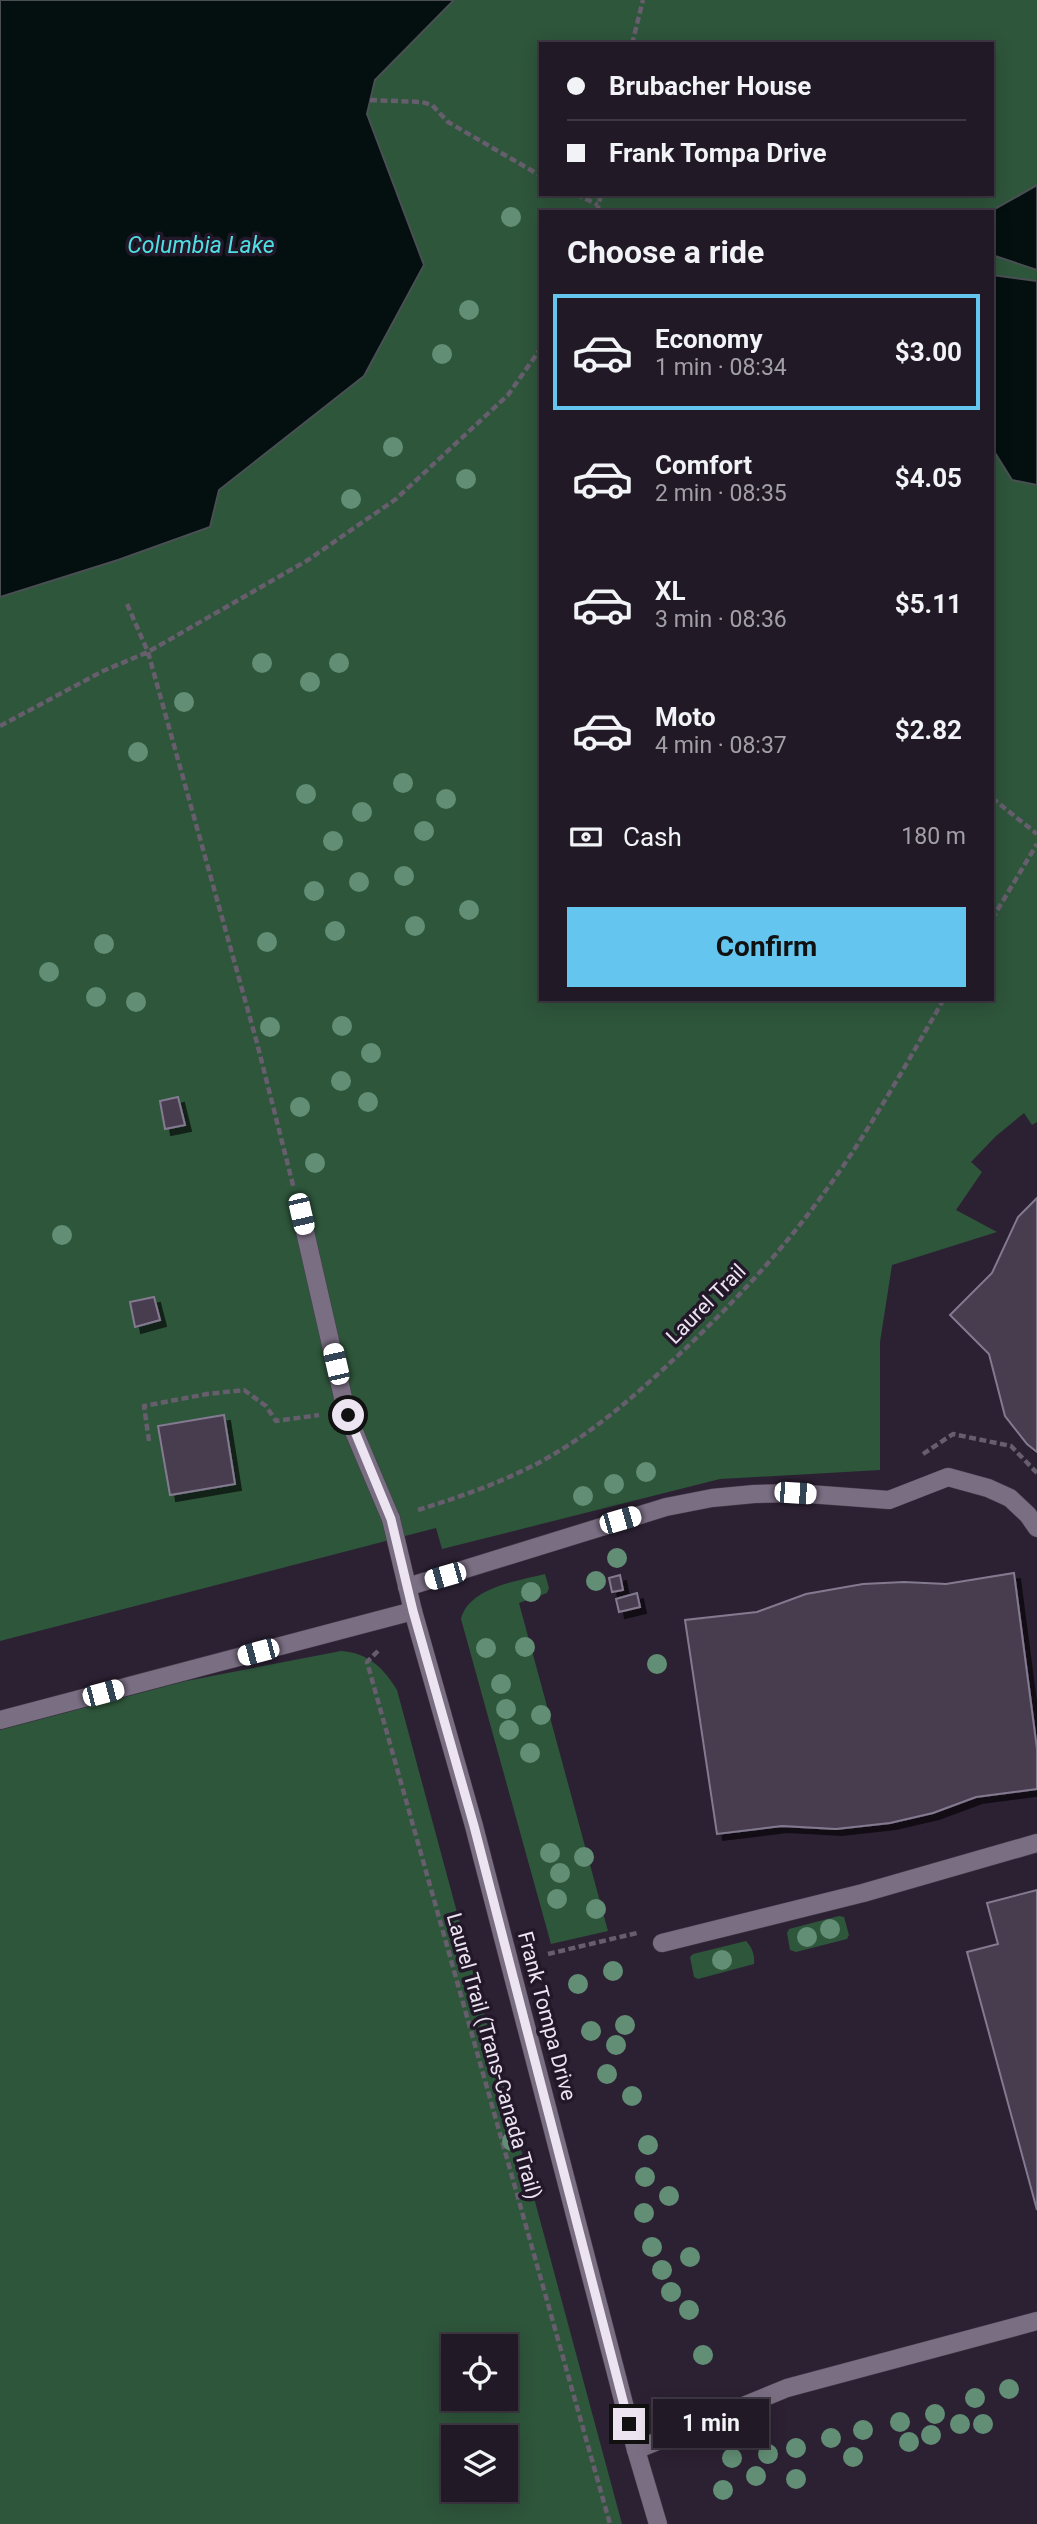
<!DOCTYPE html>
<meta charset="utf-8">
<style>
body{margin:0;font-family:Roboto,sans-serif;background:#2d2632;color:#f1f3f6;height:100vh;display:flex;flex-direction:column;font-size:26px;white-space:nowrap}
*{box-sizing:border-box;margin:0}
p{font-size:23px;color:#a2a0a7}
.icon{flex:none;width:38px;height:38px;fill:none;stroke:currentColor;stroke-width:2;stroke-linecap:round;stroke-linejoin:round}
.map{position:relative;flex:1;overflow:hidden}
.drawer{position:absolute;left:539px;top:210px;width:455px;height:791px;display:flex;flex-direction:column;background:#211926;border-radius:0px;box-shadow:0 4px 18px #0003,0 0 0 2px #3e3843}
.drawer>*{flex:none}
.banner{position:absolute;left:539px;top:42px;width:455px;height:154px;border-radius:0px;box-shadow:0 4px 18px #0003,0 0 0 2px #3e3843;display:grid;align-content:center;height:154px;padding:0 28px;background:#211926}
.buttons{position:absolute;left:441px;top:2334px;display:grid;gap:14px}
.buttons a{display:grid;place-items:center;width:77px;height:77px;border-radius:0px;background:#211926;box-shadow:0 4px 18px #0003,0 0 0 2px #3e3843;font-size:35px}
.end{position:absolute;width:32px;height:32px;margin:-16px;border:9px solid #ece5f1;background:#111;box-shadow:0 0 0 4px #111}
.from{border-radius:50%}
.bubble{position:absolute;height:49px;border-radius:0px;background:#211926;box-shadow:0 4px 18px #0003,0 0 0 2px #3e3843;font-size:23px;font-weight:700;line-height:49px;text-align:center}
.car{position:absolute;width:21px;height:42px;margin:-21px -10px;border-radius:9px;box-shadow:0 0 5px 2px #0007;background:linear-gradient(#fff 24%,#345 0 40%,#fff 0 76%,#345 0 86%,#fff 0)}
.banner b{display:flex;align-items:center;gap:24px;height:66px;font-size:26px}
.banner b+b{border-top:2px solid #3e3843}
.banner i{width:18px;height:18px;background:#f1f3f6}
ul{padding:0;list-style:none}
li{display:flex;align-items:center;gap:21px;height:116px;margin:0 14px 10px;padding:0 14px;border:4px solid transparent;border-radius:0px}
li div{flex:1}
li b{display:block;font-size:26px}
li em{font-style:normal;font-weight:700}
li.selected{border-color:#64c5ee}
li>.icon{width:63px;height:63px;stroke-width:1.5}
h2{padding:0 28px;font-size:32px;line-height:84px}
.pay{display:flex;align-items:center;gap:18px;height:77px;padding:0 28px;font-size:26px}
.pay p{margin-inline-start:auto}
.action{display:flex;gap:14px;margin-top:auto;padding:14px 28px}
.action a{flex:1;height:80px;border-radius:0px;background:#64c5ee;color:#111;font-size:28px;font-weight:700;line-height:80px;text-align:center}
.map>svg:first-child{display:block}
.green{fill:#2e563b;fill-rule:evenodd}
.water{fill:#040f10;stroke:#4a4f54;stroke-width:2}
.building{fill:#463c50;stroke:#847a90;stroke-width:2;filter:url(#shadow)}
.lines{fill:none;stroke-linecap:round;stroke-linejoin:round}
.service-casing{stroke:#483f4e;stroke-width:19}
.minor-casing{stroke:#483f4e;stroke-width:19}
.path{stroke:#665d6d;stroke-width:4.5;stroke-dasharray:7 3.5;stroke-linecap:butt}
.service{stroke:#7a6e83;stroke-width:18}
.minor{stroke:#7a6e83;stroke-width:18}
.tree{fill:#628e75}
.route{stroke:#ece5f1;stroke-width:9}
.labels{text-anchor:middle;stroke-width:7;stroke-linejoin:round;paint-order:stroke}
.street-label{font-size:21px;fill:#ece5f1;stroke:#221829}
.water-label{font-size:23px;font-style:italic;fill:#4fdfe2;stroke:#221829}
</style>
<div class="map">
<svg width="1037" height="2524" viewBox="0 0 1037 2524">
<defs>
<filter id="shadow"><feDropShadow dx="6" dy="6" stdDeviation="0" flood-color="#0009"/></filter>
</defs>
<rect width="100%" height="100%" fill="#2c2133"/>
<path class="green" d="M0,0H1037V1122L1032,1125L1024,1113L996,1136L971,1162L982,1172L956,1210L997,1232L892,1265L880,1342V1470L720,1479L442,1549L436,1528L0,1641ZM541,44H992V194H541ZM541,212H992V999H541Z
M545,1574L549,1588L547,1593L519,1603L608,1931L551,1944L461,1619C469,1587 518,1581 545,1574Z
M341,1651C368,1653 383,1667 397,1690L622,2524H0V1730L186,1681ZM453,2347H506V2399H453ZM453,2438H506V2490H453Z
M839,1916L844,1917L849,1935L847,1939L796,1952L790,1950L787,1933L789,1929Z
M746,1941C752,1947 755,1955 754,1964L698,1979L694,1977L690,1957L693,1954Z"/>
<path class="water" d="M0,0H454L375,80L367,114L424,265L364,376L219,490L210,527L118,560L0,597Z
M1037,185V270L992,255V214L995,209Z
M992,275L1037,281V485L1012,480L992,448Z"/>
<path class="building" d="M178,1097L185,1125L165,1129L160,1101Z
M1037,1198V1452L1027,1444L1005,1416L989,1354L950,1315L992,1273L1018,1217Z
M154,1297L160,1320L135,1327L130,1302Z
M224,1415L235,1484L170,1495L158,1426Z
M1014,1573L1037,1749V1789L976,1797L933,1813L890,1823L836,1829L782,1826L717,1834L685,1620L757,1612L806,1594L863,1584L904,1582L946,1584Z
M620,1575L623,1590L612,1592L609,1578Z
M637,1593L640,1607L619,1612L616,1599Z
M1037,1890V2210L967,1952L998,1944L987,1903Z"/>
<g class="lines">
<g class="service-casing">
<path id="service" d="M301,1214L347,1415L391,1519
M407,1587L666,1507L712,1498L754,1494L795,1493L889,1500L948,1477L988,1488L1010,1498L1028,1515L1037,1528
M0,1720L413,1611
M662,1943L863,1893L1037,1843
M636,2450L787,2388L1037,2321"/>
</g>
<g class="minor-casing">
<path id="minor" d="M391,1519L413,1611L474,1826L636,2450L658,2524"/>
</g>
<path class="path" d="M632,44L643,0
M370,100L422,102L432,105L448,122L541,176
M576,194L598,205
M597,212L601,194
M127,604L148,652L257,1043L294,1189
M0,726L103,671L148,652L308,560L396,499L508,395L541,348
M992,798L1037,834
M992,919L1037,844
M149,1441L144,1406L207,1394L244,1390L266,1406L276,1421L319,1415
M923,1454L953,1434L1011,1446L1037,1473
M418,1510C453,1499 489,1487 522,1471C578,1445 627,1403 671,1362C727,1310 779,1255 824,1193C869,1132 906,1064 944,999
M378,1651L367,1662L610,2524
M548,1954L637,1933"/>
<use href="#service" class="service"/>
<use href="#minor" class="minor"/>
</g>
<g class="tree">
<circle cx="511" cy="217" r="10"/>
<circle cx="469" cy="310" r="10"/>
<circle cx="442" cy="354" r="10"/>
<circle cx="393" cy="447" r="10"/>
<circle cx="466" cy="479" r="10"/>
<circle cx="351" cy="499" r="10"/>
<circle cx="262" cy="663" r="10"/>
<circle cx="339" cy="663" r="10"/>
<circle cx="310" cy="682" r="10"/>
<circle cx="184" cy="702" r="10"/>
<circle cx="138" cy="752" r="10"/>
<circle cx="403" cy="783" r="10"/>
<circle cx="306" cy="794" r="10"/>
<circle cx="446" cy="799" r="10"/>
<circle cx="362" cy="812" r="10"/>
<circle cx="424" cy="831" r="10"/>
<circle cx="333" cy="841" r="10"/>
<circle cx="404" cy="876" r="10"/>
<circle cx="359" cy="882" r="10"/>
<circle cx="314" cy="891" r="10"/>
<circle cx="469" cy="910" r="10"/>
<circle cx="415" cy="926" r="10"/>
<circle cx="335" cy="931" r="10"/>
<circle cx="267" cy="942" r="10"/>
<circle cx="104" cy="944" r="10"/>
<circle cx="49" cy="972" r="10"/>
<circle cx="96" cy="997" r="10"/>
<circle cx="136" cy="1002" r="10"/>
<circle cx="342" cy="1026" r="10"/>
<circle cx="270" cy="1027" r="10"/>
<circle cx="371" cy="1053" r="10"/>
<circle cx="341" cy="1081" r="10"/>
<circle cx="368" cy="1102" r="10"/>
<circle cx="300" cy="1107" r="10"/>
<circle cx="315" cy="1163" r="10"/>
<circle cx="62" cy="1235" r="10"/>
<circle cx="646" cy="1472" r="10"/>
<circle cx="614" cy="1484" r="10"/>
<circle cx="583" cy="1496" r="10"/>
<circle cx="617" cy="1558" r="10"/>
<circle cx="596" cy="1581" r="10"/>
<circle cx="531" cy="1592" r="10"/>
<circle cx="525" cy="1647" r="10"/>
<circle cx="486" cy="1648" r="10"/>
<circle cx="657" cy="1664" r="10"/>
<circle cx="501" cy="1684" r="10"/>
<circle cx="506" cy="1709" r="10"/>
<circle cx="541" cy="1715" r="10"/>
<circle cx="509" cy="1730" r="10"/>
<circle cx="530" cy="1753" r="10"/>
<circle cx="550" cy="1853" r="10"/>
<circle cx="584" cy="1857" r="10"/>
<circle cx="560" cy="1873" r="10"/>
<circle cx="557" cy="1899" r="10"/>
<circle cx="596" cy="1909" r="10"/>
<circle cx="830" cy="1929" r="10"/>
<circle cx="807" cy="1937" r="10"/>
<circle cx="722" cy="1960" r="10"/>
<circle cx="613" cy="1971" r="10"/>
<circle cx="578" cy="1984" r="10"/>
<circle cx="625" cy="2025" r="10"/>
<circle cx="591" cy="2031" r="10"/>
<circle cx="616" cy="2045" r="10"/>
<circle cx="607" cy="2074" r="10"/>
<circle cx="632" cy="2096" r="10"/>
<circle cx="512" cy="2141" r="10"/>
<circle cx="648" cy="2145" r="10"/>
<circle cx="645" cy="2177" r="10"/>
<circle cx="669" cy="2196" r="10"/>
<circle cx="644" cy="2213" r="10"/>
<circle cx="652" cy="2247" r="10"/>
<circle cx="690" cy="2257" r="10"/>
<circle cx="662" cy="2270" r="10"/>
<circle cx="671" cy="2292" r="10"/>
<circle cx="689" cy="2310" r="10"/>
<circle cx="703" cy="2355" r="10"/>
<circle cx="1009" cy="2389" r="10"/>
<circle cx="975" cy="2398" r="10"/>
<circle cx="935" cy="2414" r="10"/>
<circle cx="900" cy="2422" r="10"/>
<circle cx="960" cy="2424" r="10"/>
<circle cx="983" cy="2424" r="10"/>
<circle cx="863" cy="2430" r="10"/>
<circle cx="931" cy="2435" r="10"/>
<circle cx="831" cy="2438" r="10"/>
<circle cx="909" cy="2442" r="10"/>
<circle cx="796" cy="2448" r="10"/>
<circle cx="768" cy="2454" r="10"/>
<circle cx="853" cy="2457" r="10"/>
<circle cx="732" cy="2458" r="10"/>
<circle cx="756" cy="2476" r="10"/>
<circle cx="796" cy="2479" r="10"/>
<circle cx="723" cy="2490" r="10"/>
</g>
<g class="lines">
<path class="route" d="M348,1415L391,1519L413,1611L474,1826L629,2424"/>
</g>
<g class="labels">
<g class="street-label">
<text transform="translate(706 1304) rotate(-45)" y="7">Laurel Trail</text>
<text transform="translate(547 2016) rotate(75)" y="7">Frank Tompa Drive</text>
<text transform="translate(494 2056) rotate(74)" y="7">Laurel Trail (Trans-Canada Trail)</text>
</g>
<g class="water-label">
<text x="201" y="253">Columbia Lake</text>
</g>
</g>
</svg>
<div class="buttons">
<a><svg class="icon" aria-label="locate" viewBox="0 0 24 24"><circle cx="12" cy="12" r="6"/><path d="M12 2v4M12 18v4M2 12h4M18 12h4"/></svg></a>
<a><svg class="icon" aria-label="layers" viewBox="0 0 24 24"><path d="M12 4l9 5-9 5-9-5zM3 14l9 5 9-5"/></svg></a>
</div>
<i class="end from" style="left:348px;top:1415px"></i>
<i class="end" style="left:629px;top:2424px"></i>
<div class="bubble" style="left:653px;top:2399px;width:116px">1 min</div>
<i class="car" style="left:301px;top:1214px;rotate:167deg"></i>
<i class="car" style="left:336px;top:1364px;rotate:347deg"></i>
<i class="car" style="left:795px;top:1493px;rotate:94deg"></i>
<i class="car" style="left:620px;top:1520px;rotate:74deg"></i>
<i class="car" style="left:445px;top:1576px;rotate:254deg"></i>
<i class="car" style="left:258px;top:1652px;rotate:255deg"></i>
<i class="car" style="left:103px;top:1693px;rotate:75deg"></i>
<div class="banner">
<b><i class="from"></i>Brubacher House</b>
<b><i></i>Frank Tompa Drive</b>
</div>
<section class="drawer">
<h2>Choose a ride</h2>
<ul>
<li class="selected"><svg class="icon" aria-label="car" viewBox="0 0 24 24"><path d="M5 17H2v-5l4-1 3-4h7l3 4 3 1v5h-3M9 17h6M6 11h13"/><circle cx="7" cy="17" r="2"/><circle cx="17" cy="17" r="2"/></svg><div><b>Economy</b><p>1 min · 08:34</p></div><em>$3.00</em></li>
<li><svg class="icon" aria-label="car" viewBox="0 0 24 24"><path d="M5 17H2v-5l4-1 3-4h7l3 4 3 1v5h-3M9 17h6M6 11h13"/><circle cx="7" cy="17" r="2"/><circle cx="17" cy="17" r="2"/></svg><div><b>Comfort</b><p>2 min · 08:35</p></div><em>$4.05</em></li>
<li><svg class="icon" aria-label="car" viewBox="0 0 24 24"><path d="M5 17H2v-5l4-1 3-4h7l3 4 3 1v5h-3M9 17h6M6 11h13"/><circle cx="7" cy="17" r="2"/><circle cx="17" cy="17" r="2"/></svg><div><b>XL</b><p>3 min · 08:36</p></div><em>$5.11</em></li>
<li><svg class="icon" aria-label="car" viewBox="0 0 24 24"><path d="M5 17H2v-5l4-1 3-4h7l3 4 3 1v5h-3M9 17h6M6 11h13"/><circle cx="7" cy="17" r="2"/><circle cx="17" cy="17" r="2"/></svg><div><b>Moto</b><p>4 min · 08:37</p></div><em>$2.82</em></li>
</ul>
<div class="pay"><svg class="icon" aria-label="cash" viewBox="0 0 24 24"><path d="M3 7h18v10H3z"/><circle cx="12" cy="12" r="2"/></svg>Cash<p>180 m</p></div>
<div class="action"><a>Confirm</a></div>
</section>
</div>
